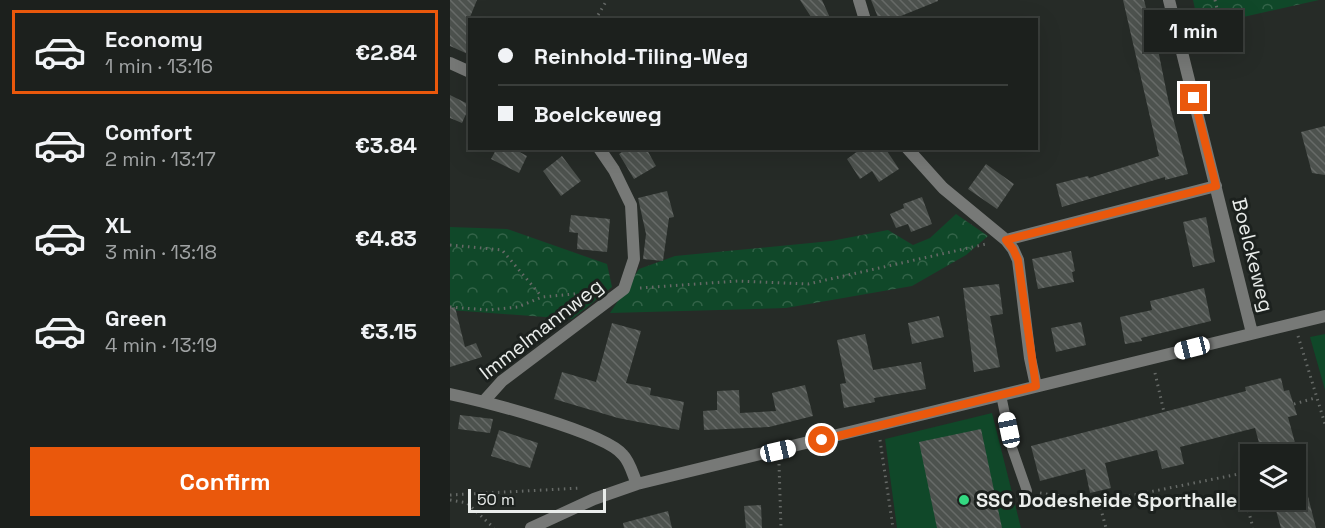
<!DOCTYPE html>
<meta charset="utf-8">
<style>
body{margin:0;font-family:"Space Grotesk",sans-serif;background:#292d2a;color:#f1f3f6;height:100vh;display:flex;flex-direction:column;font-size:22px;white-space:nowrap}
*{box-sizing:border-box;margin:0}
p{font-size:20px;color:#a0a3a4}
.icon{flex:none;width:33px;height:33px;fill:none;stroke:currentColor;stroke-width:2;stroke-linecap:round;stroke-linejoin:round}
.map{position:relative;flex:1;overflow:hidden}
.panel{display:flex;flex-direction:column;background:#1c201d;width:450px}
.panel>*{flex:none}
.top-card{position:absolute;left:18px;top:18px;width:570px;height:132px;border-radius:0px;box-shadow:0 6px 24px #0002,0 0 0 2px #3a3e3b;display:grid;align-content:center;height:132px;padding:0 30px;background:#1c201d}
.fabs{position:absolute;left:790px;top:444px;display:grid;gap:12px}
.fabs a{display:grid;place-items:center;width:66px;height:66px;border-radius:0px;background:#1c201d;box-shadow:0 6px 24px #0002,0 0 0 2px #3a3e3b;font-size:30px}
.scale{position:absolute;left:18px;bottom:15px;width:138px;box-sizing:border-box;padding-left:6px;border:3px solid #eaedeb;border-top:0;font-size:16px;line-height:21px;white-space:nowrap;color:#eaedeb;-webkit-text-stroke:4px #1c211e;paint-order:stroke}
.end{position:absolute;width:27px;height:27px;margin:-14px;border:8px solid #ea580c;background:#fff;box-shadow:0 0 0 3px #fff}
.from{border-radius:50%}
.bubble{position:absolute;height:42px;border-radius:0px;background:#1c201d;box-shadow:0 6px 24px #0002,0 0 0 2px #3a3e3b;font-size:20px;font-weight:600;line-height:42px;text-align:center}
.car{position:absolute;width:18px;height:36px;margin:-18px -9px;border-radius:8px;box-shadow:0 0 4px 2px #0007;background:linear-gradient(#fff 24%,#345 0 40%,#fff 0 76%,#345 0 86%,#fff 0)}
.top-card b{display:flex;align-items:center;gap:21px;height:57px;font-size:22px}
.top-card b+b{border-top:2px solid #3a3e3b}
.top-card i{width:15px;height:15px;background:#f1f3f6}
ul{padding:10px 0 0;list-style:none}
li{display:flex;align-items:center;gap:18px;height:84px;margin:0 12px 9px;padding:0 18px;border:3px solid transparent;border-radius:0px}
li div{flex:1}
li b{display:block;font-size:22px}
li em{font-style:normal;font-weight:600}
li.current{border-color:#ea580c}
li>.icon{width:54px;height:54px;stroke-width:1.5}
.action{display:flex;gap:12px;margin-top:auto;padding:12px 30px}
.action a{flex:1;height:69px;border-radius:0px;background:#ea580c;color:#fff;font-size:24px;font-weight:600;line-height:69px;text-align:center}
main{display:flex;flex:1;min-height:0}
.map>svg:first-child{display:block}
.green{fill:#104829}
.forest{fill:url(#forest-crowns)}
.building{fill:url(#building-back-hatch)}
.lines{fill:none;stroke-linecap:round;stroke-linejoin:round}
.path{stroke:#666a67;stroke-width:3;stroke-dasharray:1.5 4.5;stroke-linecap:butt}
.lane{stroke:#777977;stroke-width:10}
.street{stroke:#777977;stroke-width:12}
.route{stroke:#ea580c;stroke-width:8}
.poi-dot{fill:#33d881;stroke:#1c211e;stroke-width:2}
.labels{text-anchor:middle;stroke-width:6;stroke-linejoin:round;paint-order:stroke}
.street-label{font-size:20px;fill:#eaedeb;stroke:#1c211e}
.poi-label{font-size:20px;font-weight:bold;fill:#eaedeb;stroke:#1c211e;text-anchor:start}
</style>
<main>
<section class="panel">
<ul>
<li class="current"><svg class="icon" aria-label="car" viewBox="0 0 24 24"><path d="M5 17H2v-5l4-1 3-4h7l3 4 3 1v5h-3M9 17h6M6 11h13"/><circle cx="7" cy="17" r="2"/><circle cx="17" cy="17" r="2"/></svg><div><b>Economy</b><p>1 min · 13:16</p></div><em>€2.84</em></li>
<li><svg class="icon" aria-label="car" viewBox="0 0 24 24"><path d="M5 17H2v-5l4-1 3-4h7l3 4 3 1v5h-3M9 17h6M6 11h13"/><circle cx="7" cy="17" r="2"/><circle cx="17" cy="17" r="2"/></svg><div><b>Comfort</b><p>2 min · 13:17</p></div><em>€3.84</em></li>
<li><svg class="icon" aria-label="car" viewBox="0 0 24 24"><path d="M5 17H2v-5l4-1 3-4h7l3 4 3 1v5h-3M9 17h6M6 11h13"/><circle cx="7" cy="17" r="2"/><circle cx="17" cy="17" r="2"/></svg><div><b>XL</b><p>3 min · 13:18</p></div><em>€4.83</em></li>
<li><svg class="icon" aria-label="car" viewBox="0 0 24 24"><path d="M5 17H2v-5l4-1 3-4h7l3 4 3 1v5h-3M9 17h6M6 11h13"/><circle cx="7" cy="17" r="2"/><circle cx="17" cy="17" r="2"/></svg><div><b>Green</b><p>4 min · 13:19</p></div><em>€3.15</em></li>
</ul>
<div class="action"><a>Confirm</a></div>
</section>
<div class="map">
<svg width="875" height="528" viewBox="0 0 875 528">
<defs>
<pattern id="forest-crowns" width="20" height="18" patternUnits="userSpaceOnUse" patternTransform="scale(1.5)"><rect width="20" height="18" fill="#104829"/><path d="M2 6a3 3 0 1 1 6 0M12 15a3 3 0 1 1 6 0" fill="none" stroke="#336348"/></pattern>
<pattern id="building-back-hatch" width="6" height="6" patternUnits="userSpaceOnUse" patternTransform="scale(1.5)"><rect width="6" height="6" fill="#4d524e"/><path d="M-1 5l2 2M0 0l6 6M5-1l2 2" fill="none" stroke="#676b68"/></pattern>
</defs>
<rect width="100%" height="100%" fill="#262b27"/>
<path class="green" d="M875,334V390L860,337Z
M542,413L571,528H447L435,439Z"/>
<path class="forest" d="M743,0H869L749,27Z
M506,214L538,236L516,255L462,286L336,308L160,313L189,269L225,256L381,241L438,230L463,245L480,238Z
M0,227L57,229L157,264L162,287L122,319L0,310Z"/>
<path class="building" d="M0,0H27L20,17V55L0,46Z
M350,0H372L381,20H363Z
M421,0H488V1L441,20H429Z
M673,0H694L703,35H705L718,99L738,174L715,180V177L612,207L606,184L638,176L639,178L709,156Z
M0,95L20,105L12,123L0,118Z
M875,126V175L862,173L851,132Z
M47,148H62L77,156L69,173L41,159Z
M178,148H196L206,166L184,179L169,154Z
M412,148H435L449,169L429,182L422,171L410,179L397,159Z
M112,156L131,181L111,196L93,171Z
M536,164L564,184L547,209L518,189Z
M217,191L224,217L219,218L213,261L193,259L196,234L188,198Z
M472,197L482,224L461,232L458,224L446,228L440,214L454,208L453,204Z
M121,215L160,219L157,252L127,249L128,233L119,232Z
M756,217L765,262L743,267L733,222Z
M621,251L625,271L622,272L624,282L588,289L582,259Z
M549,284L553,314L540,316L550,367L524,372L513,288Z
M754,288L761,321L691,338L692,341L675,344L670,317L702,310L700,301Z
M5,307L15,347L26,343L32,357L0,367V308Z
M489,316L494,337L462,344L458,323Z
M631,322L636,345L606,352L601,328Z
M162,323L191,331L176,383L201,388L200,395L234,402L229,430L168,418L104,399L112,372L146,382Z
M415,334L423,370L471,362L476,389L424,398L425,402L394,408L390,384L396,383L387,340Z
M831,378L834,391L839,390L847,415L838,417L848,454H812L805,428L730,447L734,464L712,469L707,450L655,463L661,488L640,493L635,469L590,481L581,446L796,391L795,387Z
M355,385L363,416L319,427L254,430L253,411L267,410V391L289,390L290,413L326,411L322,393Z
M10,415L43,419L40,433L8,429Z
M531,429L552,528H487L469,442Z
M49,430L88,443L80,468L41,456Z
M846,469H851L866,528H831L823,500H846Z
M311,505L312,528H296L294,506Z
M218,511L222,528H174L173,523Z"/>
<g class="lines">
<path class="path" d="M765,0L772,30
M145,20L157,0
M0,245L52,250L92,297
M190,288L288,281L358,284L536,244
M0,307L39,310L68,307L92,297L145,292
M848,336L875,424
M705,373L714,412
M844,404L865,398
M430,440L443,528
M329,464L331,528
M590,493L649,502L789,474L803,528
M0,495L131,488
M0,500L17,503L44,528
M649,502L656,528"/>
<path class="lane" d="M551,395L562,448L577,491"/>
<path class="street" d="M409,0L415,20
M719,0L802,333
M0,63L20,72
M457,148L493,188L556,240L563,249L568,260L580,358L586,386
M556,240L766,186
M0,394C33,401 155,432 173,455C180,462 183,475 187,484
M34,401L52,381L174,289L184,259L181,205L164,170L149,148
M81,528L144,499L187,484L875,316"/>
</g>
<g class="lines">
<path class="route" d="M372,440L586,386L568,260L563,249L556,240L766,186L744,98"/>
</g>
<circle class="poi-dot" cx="514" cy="500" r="6"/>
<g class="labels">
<g class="street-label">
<text transform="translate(803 255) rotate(76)" y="7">Boelckeweg</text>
<text transform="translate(91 329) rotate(-38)" y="7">Immelmannweg</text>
</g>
<g class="poi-label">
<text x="526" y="507">SSC Dodesheide Sporthalle</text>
</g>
</g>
</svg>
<div class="fabs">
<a><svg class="icon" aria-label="layers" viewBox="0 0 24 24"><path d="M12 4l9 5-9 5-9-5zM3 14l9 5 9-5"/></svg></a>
</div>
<div class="scale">50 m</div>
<i class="end from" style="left:372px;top:440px"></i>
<i class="end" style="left:744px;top:98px"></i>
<div class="bubble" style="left:694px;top:10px;width:99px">1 min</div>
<i class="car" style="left:742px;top:348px;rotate:256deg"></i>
<i class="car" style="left:559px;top:430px;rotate:348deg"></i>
<i class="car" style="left:328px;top:451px;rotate:77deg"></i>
<div class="top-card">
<b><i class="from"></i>Reinhold-Tiling-Weg</b>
<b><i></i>Boelckeweg</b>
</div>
</div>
</main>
